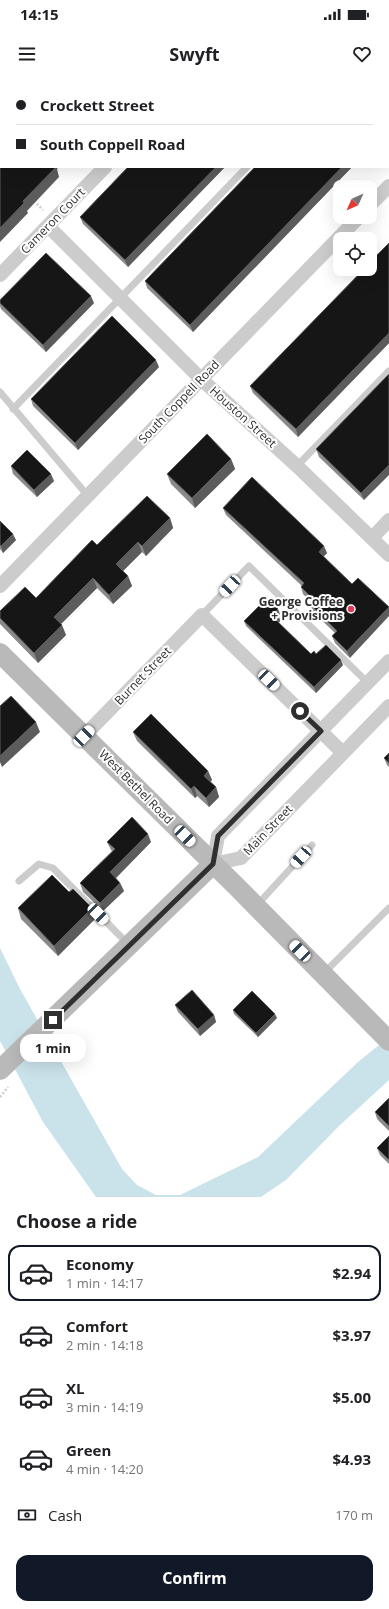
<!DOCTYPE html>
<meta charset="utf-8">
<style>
body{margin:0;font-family:"Open Sans",sans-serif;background:#f6f6f6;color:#202124;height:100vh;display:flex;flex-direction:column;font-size:15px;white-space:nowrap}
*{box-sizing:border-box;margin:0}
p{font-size:13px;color:#757577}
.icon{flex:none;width:22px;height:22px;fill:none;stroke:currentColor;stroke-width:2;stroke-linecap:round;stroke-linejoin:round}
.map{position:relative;height:1117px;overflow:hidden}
.drawer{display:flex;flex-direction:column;background:#fff;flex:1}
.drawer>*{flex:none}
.top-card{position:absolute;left:0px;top:0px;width:389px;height:88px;box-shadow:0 4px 16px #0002;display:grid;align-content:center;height:88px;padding:0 16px;background:#fff}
.needle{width:26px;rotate:225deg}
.tools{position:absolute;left:333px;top:100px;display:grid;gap:8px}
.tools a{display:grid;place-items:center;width:44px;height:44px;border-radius:8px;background:#fff;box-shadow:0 4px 16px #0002;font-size:20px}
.end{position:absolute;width:18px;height:18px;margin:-9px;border:5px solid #2f2f2f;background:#fff;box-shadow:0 0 0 2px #fff}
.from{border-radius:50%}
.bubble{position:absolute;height:28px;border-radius:12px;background:#fff;box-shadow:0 4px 16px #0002;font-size:13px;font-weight:700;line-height:28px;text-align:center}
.car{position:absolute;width:12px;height:24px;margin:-12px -6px;border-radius:5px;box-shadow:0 0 3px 1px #0007;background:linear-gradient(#fff 24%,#345 0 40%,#fff 0 76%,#345 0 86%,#fff 0)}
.top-card b{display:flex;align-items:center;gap:14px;height:38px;font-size:15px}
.top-card b+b{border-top:1px solid #e0e0e0}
.top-card i{width:10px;height:10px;background:#202124}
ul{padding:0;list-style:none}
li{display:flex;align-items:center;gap:12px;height:56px;margin:0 8px 6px;padding:0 8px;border:2px solid transparent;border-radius:12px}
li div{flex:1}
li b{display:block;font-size:15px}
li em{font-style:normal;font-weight:700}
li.selected{border-color:#111827}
li>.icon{width:36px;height:36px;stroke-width:1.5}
h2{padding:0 16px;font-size:18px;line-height:48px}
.pay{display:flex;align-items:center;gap:10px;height:44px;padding:0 16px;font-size:15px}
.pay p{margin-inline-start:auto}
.cta{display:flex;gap:8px;margin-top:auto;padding:8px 16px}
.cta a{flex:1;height:46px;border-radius:12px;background:#111827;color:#fff;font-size:16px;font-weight:700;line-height:46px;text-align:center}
.status{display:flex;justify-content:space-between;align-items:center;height:28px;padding:0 20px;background:#fff;direction:ltr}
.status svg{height:11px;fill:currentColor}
header{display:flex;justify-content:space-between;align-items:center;height:52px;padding:0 16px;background:#fff;font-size:18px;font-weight:700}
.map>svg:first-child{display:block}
.green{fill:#e6ebdd}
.water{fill:#cae2ea}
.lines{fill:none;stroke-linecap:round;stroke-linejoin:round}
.path{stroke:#ccc;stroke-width:2.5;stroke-dasharray:2 2;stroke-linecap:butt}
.lane{stroke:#ccc;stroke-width:7}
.street{stroke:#ccc;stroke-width:14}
.secondary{stroke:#b9b9b9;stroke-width:20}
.wall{fill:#8a8a8a}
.shaded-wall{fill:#5c5c5c}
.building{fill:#161616;stroke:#5c5c5c}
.route{stroke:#2f2f2f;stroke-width:5}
.poi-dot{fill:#dd3a59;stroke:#fff;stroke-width:1.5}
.labels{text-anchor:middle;stroke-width:4;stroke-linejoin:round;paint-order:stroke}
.street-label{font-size:12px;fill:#2f2f2f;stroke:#fff}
.poi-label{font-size:12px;font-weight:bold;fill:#2f2f2f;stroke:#fff;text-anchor:end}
</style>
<div class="status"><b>14:15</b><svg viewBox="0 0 49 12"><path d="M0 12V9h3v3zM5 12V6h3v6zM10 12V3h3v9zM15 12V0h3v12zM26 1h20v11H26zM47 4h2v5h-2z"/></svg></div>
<header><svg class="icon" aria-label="menu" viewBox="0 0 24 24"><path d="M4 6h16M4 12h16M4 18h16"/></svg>Swyft<svg class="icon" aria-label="heart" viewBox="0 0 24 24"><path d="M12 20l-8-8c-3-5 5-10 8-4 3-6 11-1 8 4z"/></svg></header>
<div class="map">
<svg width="389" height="1117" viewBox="0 0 389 1117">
<rect width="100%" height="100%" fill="#fff"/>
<path class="green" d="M0,0H71L1,1L0,76Z"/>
<path class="water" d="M0,868L20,909L122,1089L137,1105L156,1115H180L258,1077L358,982L389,957V1000L339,1046L286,1100L261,1117H96L43,1042L0,961Z"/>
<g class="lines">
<path class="path" d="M34,121L43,130
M0,1017L8,1007"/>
<path class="lane" d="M331,1L332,0
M0,312L88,416
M13,329L247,87
M297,386L389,291
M202,535L249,486L368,603
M19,801L39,784L53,788L128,864
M257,825L312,765
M323,894L389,828"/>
<path class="street" d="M188,1L189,0
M370,125L389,106
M48,146L201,299L297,386L389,475
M0,195L105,87
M372,458L389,440
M0,506L359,137
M389,581L218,756L213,784L241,778L389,626
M84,656L202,535L343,673"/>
<path class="secondary" d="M0,573L236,806L389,961
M0,990L213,784"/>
</g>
<path class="wall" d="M128,87H225L128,187L83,144L80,137Z
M255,87H352L193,252L147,208L145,201Z
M389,163V263L298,357L253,313L250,306Z
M0,220L94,223L46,272L1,229L0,226Z
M159,287L78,370L33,326L31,319Z
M389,294L364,420L319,377L316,369Z
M231,379L235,389L195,428L171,404L167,394Z
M11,386L54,401L37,417L13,394Z
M223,428L327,473L323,477L350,578L335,563L332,556L335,553L313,532L310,524L312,523L303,514L301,507L302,506L226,435Z
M170,438L173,448L146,476L142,472L123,491L128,496L132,506L113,524L97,508L61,544L66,555L38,583L0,544V531L36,518L97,465Z
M0,441L16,460L3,473L0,469Z
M280,534L278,536L280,541L279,543L311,574H316L343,585L316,613L246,546L244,541Z
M133,652L208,691L212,700L210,702L216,707L219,717L209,727L197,716L195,718L137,661Z
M389,673V687L387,685L384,678Z
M107,762H151L116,798L120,803L124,811L103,831L83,812L80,803L112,771L111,770Z
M69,812L96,838L58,876L21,839L18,828Z
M175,925L214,935L216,942L200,956L178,932Z
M233,930L277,938L258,957L234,934Z
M389,1018V1051L377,1039L375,1032Z
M389,1056V1084L380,1075L377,1068Z"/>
<path class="shaded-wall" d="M129,0H142L141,1H128Z
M300,0H309L308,1H299Z
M389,39V49L388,50V40Z
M52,87H59L57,89L59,97L27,131L28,133L0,162V148Z
M216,87H225L128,187L125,180Z
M342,87H352L193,252L190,245Z
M91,216L94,223L46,272L43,265Z
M389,253V263L298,357L296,349Z
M156,280L159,287L78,370L75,363Z
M231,379L235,389L195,428L192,418Z
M389,385V395L364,420L361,413Z
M51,394L54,401L37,417L34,410Z
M170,438L173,448L146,476L142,466Z
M13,454L16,460L3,473L1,466Z
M138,462L142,472L120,494L116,484Z
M324,466L327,473L321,479L319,472Z
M128,496L132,506L113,524L109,515Z
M93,498L97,508L58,547L54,537Z
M389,527V536L350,578L347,571Z
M278,529L280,534L277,537L275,532Z
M279,536L280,541L277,544L275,539Z
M62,545L66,555L38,583L34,573Z
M341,580L343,585L316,613L314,607Z
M36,642L40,652L2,687L0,682V676Z
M208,691L212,700L207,705L204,696Z
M194,706L197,716L195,718L191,709Z
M216,707L219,717L209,727L206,718Z
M148,754L151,762L113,801L110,792Z
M120,803L124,811L103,831L100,823Z
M92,828L96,838L58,876L54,866Z
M275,934L277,938L258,957L256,953Z
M214,935L216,942L200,956L198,949Z"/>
<path class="building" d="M71,0H129L128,1H72Z
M212,0H300L299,1H211Z
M339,0H389V39L388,40V1H338Z
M1,64V87H56L23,121L24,123L0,148V65Z
M128,87H216L125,180L80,137Z
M255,87H342L190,245L145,201Z
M389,163V253L296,349L250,306L364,189H370V182Z
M46,173L91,216L43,265L0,223V220Z
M112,236L156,280L75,363L31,319Z
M389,294V385L361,413L316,369Z
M207,354L231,379L192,418L167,394Z
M27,370L51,394L34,410L11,386Z
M252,397L324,466L319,472L352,504L358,498L389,527L347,571L332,556L337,551L310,524L314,520L301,507L304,503L223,428Z
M147,416L170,438L142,466L138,462L116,484L128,496L109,515L93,498L54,537L62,545L34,573L0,538V531L25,507L36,518L92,460L97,465Z
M0,441L13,454L1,466L0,465Z
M267,518L278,529L275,532L279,536L275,539L311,574L314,571L316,574L326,565L341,580L314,607L244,541Z
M11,616L36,642L0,676V626Z
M151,634L208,691L204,696L216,707L206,718L194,706L191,709L133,652Z
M389,673V683L384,678Z
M132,737L148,754L110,792L120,803L100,823L80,803L115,769L107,762Z
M52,795L69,812L73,809L92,828L54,866L18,828Z
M192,910L214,935L198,949L175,925Z
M252,911L275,934L256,953L233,930Z
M389,1018V1046L375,1032Z
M389,1056V1080L377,1068Z"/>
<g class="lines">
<path class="route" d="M53,940L213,784L218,756L321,651L300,631"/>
</g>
<circle class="poi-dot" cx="351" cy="529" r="4"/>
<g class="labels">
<g class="street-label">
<text transform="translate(53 141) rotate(-46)" y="4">Cameron Court</text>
<text transform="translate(179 322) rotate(-46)" y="4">South Coppell Road</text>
<text transform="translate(243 337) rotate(42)" y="4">Houston Street</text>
<text transform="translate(143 596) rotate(-46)" y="4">Burnet Street</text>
<text transform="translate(136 707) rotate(45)" y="4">West Bethel Road</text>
<text transform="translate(268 750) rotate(-46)" y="4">Main Street</text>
</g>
<g class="poi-label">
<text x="343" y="526">George Coffee<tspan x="343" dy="14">+ Provisions</tspan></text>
</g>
</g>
</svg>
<div class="tools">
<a><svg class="needle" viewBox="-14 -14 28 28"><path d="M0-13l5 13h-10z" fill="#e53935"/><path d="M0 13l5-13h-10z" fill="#757577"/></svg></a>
<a><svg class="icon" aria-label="locate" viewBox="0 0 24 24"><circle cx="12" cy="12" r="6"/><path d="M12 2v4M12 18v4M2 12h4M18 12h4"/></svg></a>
</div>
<i class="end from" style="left:300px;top:631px"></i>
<i class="end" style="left:53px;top:940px"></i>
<div class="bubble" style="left:20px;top:954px;width:66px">1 min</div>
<i class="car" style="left:230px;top:506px;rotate:223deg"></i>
<i class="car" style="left:269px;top:600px;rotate:134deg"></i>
<i class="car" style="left:84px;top:656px;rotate:44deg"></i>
<i class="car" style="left:185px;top:756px;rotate:135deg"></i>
<i class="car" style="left:301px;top:777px;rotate:222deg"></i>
<i class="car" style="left:98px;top:834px;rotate:136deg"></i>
<i class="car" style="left:300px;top:871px;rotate:315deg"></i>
<div class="top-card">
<b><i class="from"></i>Crockett Street</b>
<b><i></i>South Coppell Road</b>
</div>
</div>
<section class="drawer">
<h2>Choose a ride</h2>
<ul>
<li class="selected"><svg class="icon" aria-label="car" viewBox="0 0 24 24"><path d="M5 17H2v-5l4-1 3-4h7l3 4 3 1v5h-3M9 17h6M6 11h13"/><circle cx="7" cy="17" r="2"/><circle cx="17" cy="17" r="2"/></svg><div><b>Economy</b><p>1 min · 14:17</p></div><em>$2.94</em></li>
<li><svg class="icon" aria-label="car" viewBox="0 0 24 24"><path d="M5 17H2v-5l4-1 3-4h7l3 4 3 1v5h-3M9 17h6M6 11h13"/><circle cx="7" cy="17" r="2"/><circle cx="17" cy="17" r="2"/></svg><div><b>Comfort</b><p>2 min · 14:18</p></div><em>$3.97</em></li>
<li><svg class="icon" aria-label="car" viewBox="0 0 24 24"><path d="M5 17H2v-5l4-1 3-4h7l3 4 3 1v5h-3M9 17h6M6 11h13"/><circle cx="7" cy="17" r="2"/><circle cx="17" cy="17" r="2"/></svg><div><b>XL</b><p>3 min · 14:19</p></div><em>$5.00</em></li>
<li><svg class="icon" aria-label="car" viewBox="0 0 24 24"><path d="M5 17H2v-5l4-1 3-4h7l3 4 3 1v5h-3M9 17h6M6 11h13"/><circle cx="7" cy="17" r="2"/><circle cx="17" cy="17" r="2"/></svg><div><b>Green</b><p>4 min · 14:20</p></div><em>$4.93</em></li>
</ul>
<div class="pay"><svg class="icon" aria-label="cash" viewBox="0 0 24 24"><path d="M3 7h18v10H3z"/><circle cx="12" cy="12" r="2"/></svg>Cash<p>170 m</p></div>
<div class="cta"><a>Confirm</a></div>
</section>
